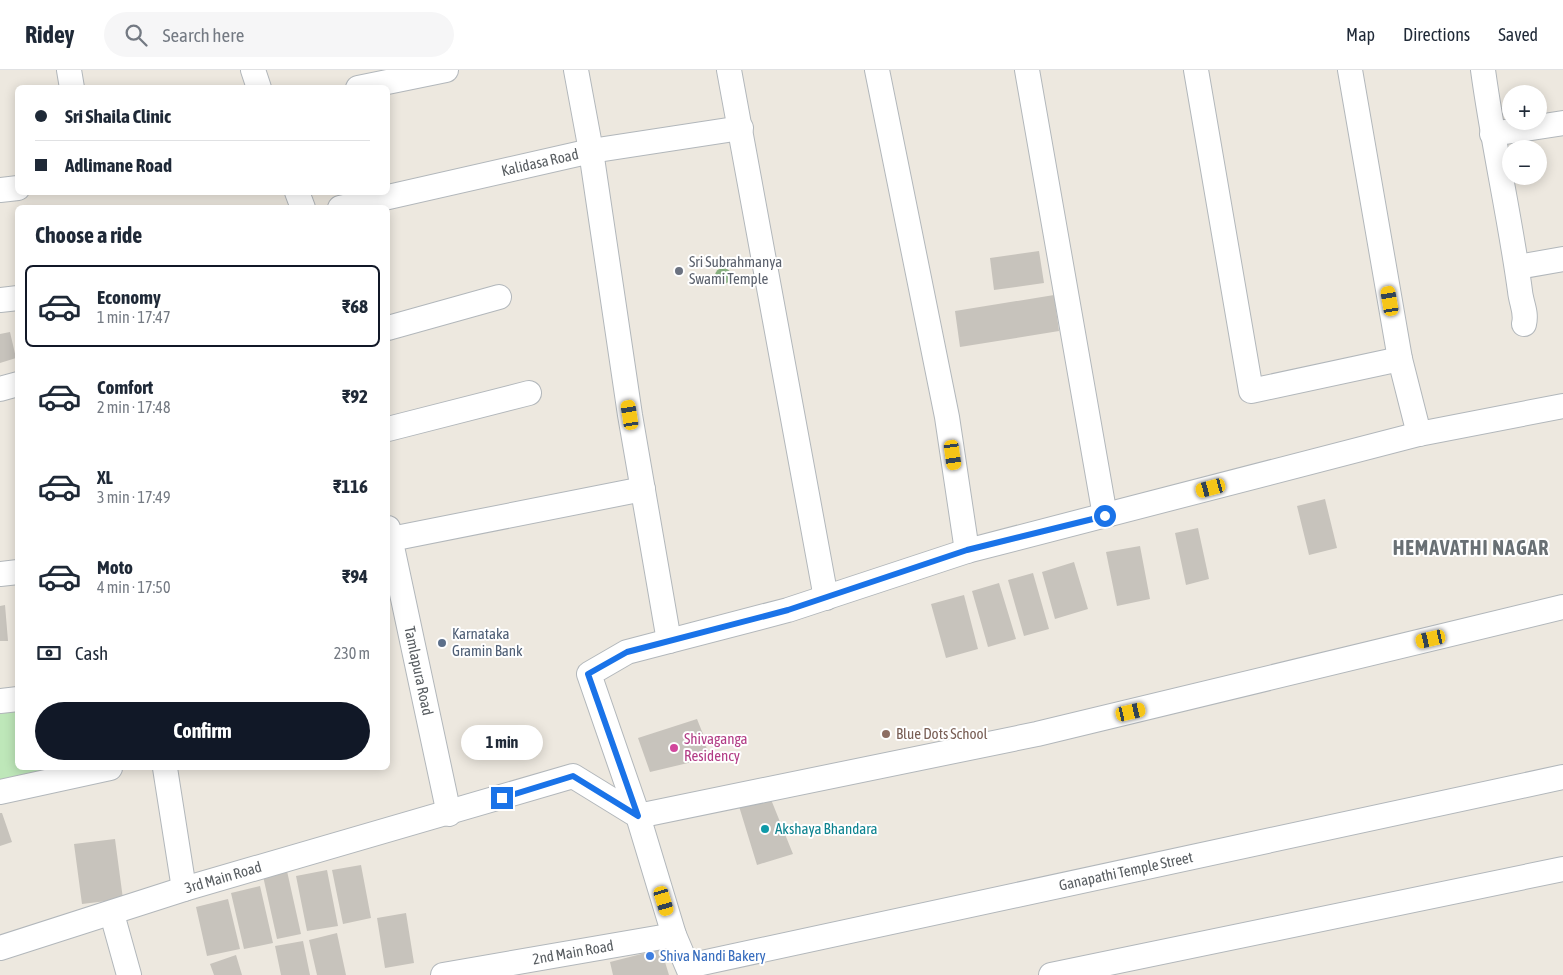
<!DOCTYPE html>
<meta charset="utf-8">
<style>
body{margin:0;font-family:"Asap Condensed",sans-serif;background:#f6f6f7;color:#1f2937;height:100vh;display:flex;flex-direction:column;font-size:19px;white-space:nowrap}
*{box-sizing:border-box;margin:0}
p{font-size:16px;color:#747a83}
.icon{flex:none;width:28px;height:28px;fill:none;stroke:currentColor;stroke-width:2;stroke-linecap:round;stroke-linejoin:round}
.map{position:relative;flex:1;overflow:hidden}
.details{position:absolute;left:15px;top:135px;width:375px;height:565px;display:flex;flex-direction:column;background:#fff;border-radius:8px;box-shadow:0 2px 12px #0003}
.details>*{flex:none}
.hud{position:absolute;left:15px;top:15px;width:375px;height:110px;border-radius:8px;box-shadow:0 2px 12px #0003;display:grid;align-content:center;height:110px;padding:0 20px;background:#fff}
.buttons{position:absolute;left:1502px;top:15px;display:grid;gap:10px}
.buttons a{display:grid;place-items:center;width:45px;height:45px;border-radius:50%;background:#fff;box-shadow:0 2px 12px #0003;font-size:25px}
.end{position:absolute;width:22px;height:22px;margin:-11px;border:6px solid #1a73e8;background:#fff;box-shadow:0 0 0 2px #fff}
.from{border-radius:50%}
.bubble{position:absolute;height:35px;border-radius:18px;background:#fff;box-shadow:0 2px 12px #0003;font-size:16px;font-weight:700;line-height:35px;text-align:center}
.car{position:absolute;width:15px;height:30px;margin:-15px -8px;border-radius:6px;box-shadow:0 0 4px 1px #0007;background:linear-gradient(#f5c518 24%,#345 0 40%,#f5c518 0 76%,#345 0 86%,#f5c518 0)}
.hud b{display:flex;align-items:center;gap:18px;height:48px;font-size:19px}
.hud b+b{border-top:1px solid #e0e1e3}
.hud i{width:12px;height:12px;background:#1f2937}
ul{padding:0;list-style:none}
li{display:flex;align-items:center;gap:15px;height:82px;margin:0 10px 8px;padding:0 10px;border:2px solid transparent;border-radius:8px}
li div{flex:1}
li b{display:block;font-size:19px}
li em{font-style:normal;font-weight:700}
li.selected{border-color:#111827}
li>.icon{width:45px;height:45px;stroke-width:1.5}
h2{padding:0 20px;font-size:22px;line-height:60px}
.pay{display:flex;align-items:center;gap:12px;height:55px;padding:0 20px;font-size:19px}
.pay p{margin-inline-start:auto}
.action{display:flex;gap:10px;margin-top:auto;padding:10px 20px}
.action a{flex:1;height:58px;border-radius:30px;background:#111827;color:#fff;font-size:20px;font-weight:700;line-height:58px;text-align:center}
header{display:flex;align-items:center;gap:30px;box-sizing:border-box;height:70px;padding:0 25px;background:#fff;border-bottom:1px solid #e0e1e3}
header strong{font-size:24px}
nav{display:flex;gap:28px;margin-inline-start:auto;font-size:18px}
.search{width:350px;height:45px;background:#f6f6f7;display:flex;align-items:center;gap:12px;box-sizing:border-box;padding:0 18px;border-radius:28px;color:#747a83;font-size:19px}
.map>svg:first-child{display:block}
.green{fill:#bee7b9}
.building{fill:#c7c3bc}
.lines{fill:none;stroke-linecap:round;stroke-linejoin:round}
.street-casing{stroke:#b2b7bb;stroke-width:26}
.street{stroke:#fff;stroke-width:24}
.tree{fill:#87b07e}
.route{stroke:#1a73e8;stroke-width:6}
.worship-dot{fill:#6b7280;stroke:#fff;stroke-width:2}
.service-dot{fill:#5c6f8a;stroke:#fff;stroke-width:2}
.education-dot{fill:#8d6e63;stroke:#fff;stroke-width:2}
.hotel-dot{fill:#d1479c;stroke:#fff;stroke-width:2}
.culture-dot{fill:#0f9aa8;stroke:#fff;stroke-width:2}
.shop-dot{fill:#3f7fe0;stroke:#fff;stroke-width:2}
.labels{text-anchor:middle;stroke-width:4;stroke-linejoin:round;paint-order:stroke}
.street-label{font-size:15px;fill:#585d61;stroke:#fff}
.worship-label{font-size:15px;fill:#5b616d;stroke:#fff;text-anchor:start}
.service-label{font-size:15px;fill:#4e5e75;stroke:#fff;text-anchor:start}
.education-label{font-size:15px;fill:#785e54;stroke:#fff;text-anchor:start}
.hotel-label{font-size:15px;fill:#b23c85;stroke:#fff;text-anchor:start}
.culture-label{font-size:15px;fill:#0d838f;stroke:#fff;text-anchor:start}
.shop-label{font-size:15px;fill:#366cbe;stroke:#fff;text-anchor:start}
.district-label{font-size:20px;font-weight:bold;letter-spacing:1px;fill:#697074;stroke:#fff}
</style>
<header>
<strong>Ridey</strong>
<div class="search"><svg class="icon" aria-label="search" viewBox="0 0 24 24"><circle cx="10" cy="10" r="6"/><path d="M15 15l6 6"/></svg>Search here</div>
<nav><a>Map</a><a>Directions</a><a>Saved</a></nav>
</header>
<div class="map">
<svg width="1563" height="905" viewBox="0 0 1563 905">
<rect width="100%" height="100%" fill="#ede8df"/>
<path class="green" d="M17,637L18,698H59L0,714V639Z"/>
<path class="building" d="M1039,181L1044,213L994,220L990,188Z
M1054,225L1059,261L960,277L955,241Z
M10,262L16,288L0,293V264Z
M1325,429L1337,478L1309,485L1297,436Z
M1198,458L1209,509L1186,515L1175,463Z
M1140,476L1150,529L1117,536L1106,482Z
M1074,492L1088,539L1055,549L1042,502Z
M1033,503L1049,559L1024,566L1008,510Z
M999,513L1016,569L988,577L972,521Z
M964,525L978,579L946,588L931,534Z
M5,535L8,571H0V536Z
M697,649L703,664L709,688L650,702L638,668Z
M770,727L793,784L757,795L738,733Z
M0,743H2L12,772L0,776Z
M115,769L123,829L82,834L74,774Z
M361,795L371,848L343,854L332,800Z
M327,800L338,856L307,861L296,806Z
M287,801L301,864L277,869L263,806Z
M260,816L273,873L244,879L231,823Z
M228,829L240,879L207,886L196,837Z
M406,843L414,893L385,898L377,848Z
M337,863L346,905H317L309,870Z
M303,871L310,905H281L275,876Z
M661,879L669,905H613L610,892Z
M236,885L242,905H214L210,894Z"/>
<g class="lines">
<g class="street-casing">
<g id="street">
<path d="M69,0L72,18"/>
<path d="M253,0L259,18"/>
<path d="M576,0L591,81L630,345L669,571"/>
<path d="M729,0L826,528"/>
<path d="M877,0L947,347L967,481"/>
<path d="M1027,0L1105,446"/>
<path d="M1196,0L1251,321L1400,289"/>
<path d="M1350,0L1400,289L1419,364"/>
<path d="M1483,0C1493,74 1510,147 1520,221C1521,233 1527,242 1524,254"/>
<path d="M358,18L446,0"/>
<path d="M1492,64L1563,53"/>
<path d="M0,120L18,118"/>
<path d="M297,122L303,138"/>
<path id="s1" d="M340,138L591,81L741,58"/>
<path d="M1518,197L1563,189"/>
<path d="M0,230L18,228"/>
<path d="M388,258L499,227"/>
<path d="M0,319L18,314"/>
<path d="M1563,336L1419,364L967,481L788,540L627,582L589,604L638,746L1037,664L1563,537"/>
<path d="M388,359L529,323"/>
<path id="s2" d="M388,458L449,744"/>
<path d="M391,469L643,419"/>
<path d="M0,504L18,502"/>
<path d="M0,631L18,629"/>
<path d="M165,698L184,819"/>
<path d="M0,722L110,698"/>
<path d="M112,844L129,905"/>
<path id="s3" d="M0,878L184,819L573,706L638,746L674,865L691,905"/>
<path id="s4" d="M688,896L1563,707"/>
<path id="s5" d="M443,905L674,865"/>
<path d="M1051,905L1563,799"/>
</g>
</g>
<use href="#street" class="street"/>
</g>
<circle class="tree" cx="723" cy="206" r="8"/>
<g class="lines">
<path class="route" d="M502,728L573,706L638,746L588,604L627,582L788,540L967,480L1105,446"/>
</g>
<circle class="worship-dot" cx="679" cy="201" r="5"/>
<circle class="service-dot" cx="442" cy="573" r="5"/>
<circle class="education-dot" cx="886" cy="664" r="5"/>
<circle class="hotel-dot" cx="674" cy="678" r="5"/>
<circle class="culture-dot" cx="765" cy="759" r="5"/>
<circle class="shop-dot" cx="650" cy="886" r="5"/>
<g class="labels">
<g class="street-label">
<text dy="5" stroke="none"><textPath href="#s1" startOffset="205">Kalidasa Road</textPath></text>
<text dy="5" stroke="none"><textPath href="#s2" startOffset="146">Tamlapura Road</textPath></text>
<text dy="5" stroke="none"><textPath href="#s4" startOffset="448">Ganapathi Temple Street</textPath></text>
<text dy="5" stroke="none"><textPath href="#s3" startOffset="234">3rd Main Road</textPath></text>
<text dy="5" stroke="none"><textPath href="#s5" startOffset="132">2nd Main Road</textPath></text>
</g>
<g class="worship-label">
<text x="689" y="197">Sri Subrahmanya<tspan x="689" dy="17">Swami Temple</tspan></text>
</g>
<g class="service-label">
<text x="452" y="569">Karnataka<tspan x="452" dy="17">Gramin Bank</tspan></text>
</g>
<g class="education-label">
<text x="896" y="669">Blue Dots School</text>
</g>
<g class="hotel-label">
<text x="684" y="674">Shivaganga<tspan x="684" dy="17">Residency</tspan></text>
</g>
<g class="culture-label">
<text x="775" y="764">Akshaya Bhandara</text>
</g>
<g class="shop-label">
<text x="660" y="891">Shiva Nandi Bakery</text>
</g>
<g class="district-label">
<text x="1471" y="485">HEMAVATHI NAGAR</text>
</g>
</g>
</svg>
<div class="buttons">
<a>+</a>
<a>−</a>
</div>
<i class="end from" style="left:1105px;top:446px"></i>
<i class="end" style="left:502px;top:728px"></i>
<div class="bubble" style="left:461px;top:655px;width:82px">1 min</div>
<i class="car" style="left:1390px;top:231px;rotate:350deg"></i>
<i class="car" style="left:630px;top:345px;rotate:351deg"></i>
<i class="car" style="left:953px;top:385px;rotate:172deg"></i>
<i class="car" style="left:1211px;top:418px;rotate:255deg"></i>
<i class="car" style="left:1431px;top:569px;rotate:257deg"></i>
<i class="car" style="left:1131px;top:642px;rotate:77deg"></i>
<i class="car" style="left:664px;top:831px;rotate:163deg"></i>
<div class="hud">
<b><i class="from"></i>Sri Shaila Clinic</b>
<b><i></i>Adlimane Road</b>
</div>
<section class="details">
<h2>Choose a ride</h2>
<ul>
<li class="selected"><svg class="icon" aria-label="car" viewBox="0 0 24 24"><path d="M5 17H2v-5l4-1 3-4h7l3 4 3 1v5h-3M9 17h6M6 11h13"/><circle cx="7" cy="17" r="2"/><circle cx="17" cy="17" r="2"/></svg><div><b>Economy</b><p>1 min · 17:47</p></div><em>₹68</em></li>
<li><svg class="icon" aria-label="car" viewBox="0 0 24 24"><path d="M5 17H2v-5l4-1 3-4h7l3 4 3 1v5h-3M9 17h6M6 11h13"/><circle cx="7" cy="17" r="2"/><circle cx="17" cy="17" r="2"/></svg><div><b>Comfort</b><p>2 min · 17:48</p></div><em>₹92</em></li>
<li><svg class="icon" aria-label="car" viewBox="0 0 24 24"><path d="M5 17H2v-5l4-1 3-4h7l3 4 3 1v5h-3M9 17h6M6 11h13"/><circle cx="7" cy="17" r="2"/><circle cx="17" cy="17" r="2"/></svg><div><b>XL</b><p>3 min · 17:49</p></div><em>₹116</em></li>
<li><svg class="icon" aria-label="car" viewBox="0 0 24 24"><path d="M5 17H2v-5l4-1 3-4h7l3 4 3 1v5h-3M9 17h6M6 11h13"/><circle cx="7" cy="17" r="2"/><circle cx="17" cy="17" r="2"/></svg><div><b>Moto</b><p>4 min · 17:50</p></div><em>₹94</em></li>
</ul>
<div class="pay"><svg class="icon" aria-label="cash" viewBox="0 0 24 24"><path d="M3 7h18v10H3z"/><circle cx="12" cy="12" r="2"/></svg>Cash<p>230 m</p></div>
<div class="action"><a>Confirm</a></div>
</section>
</div>
